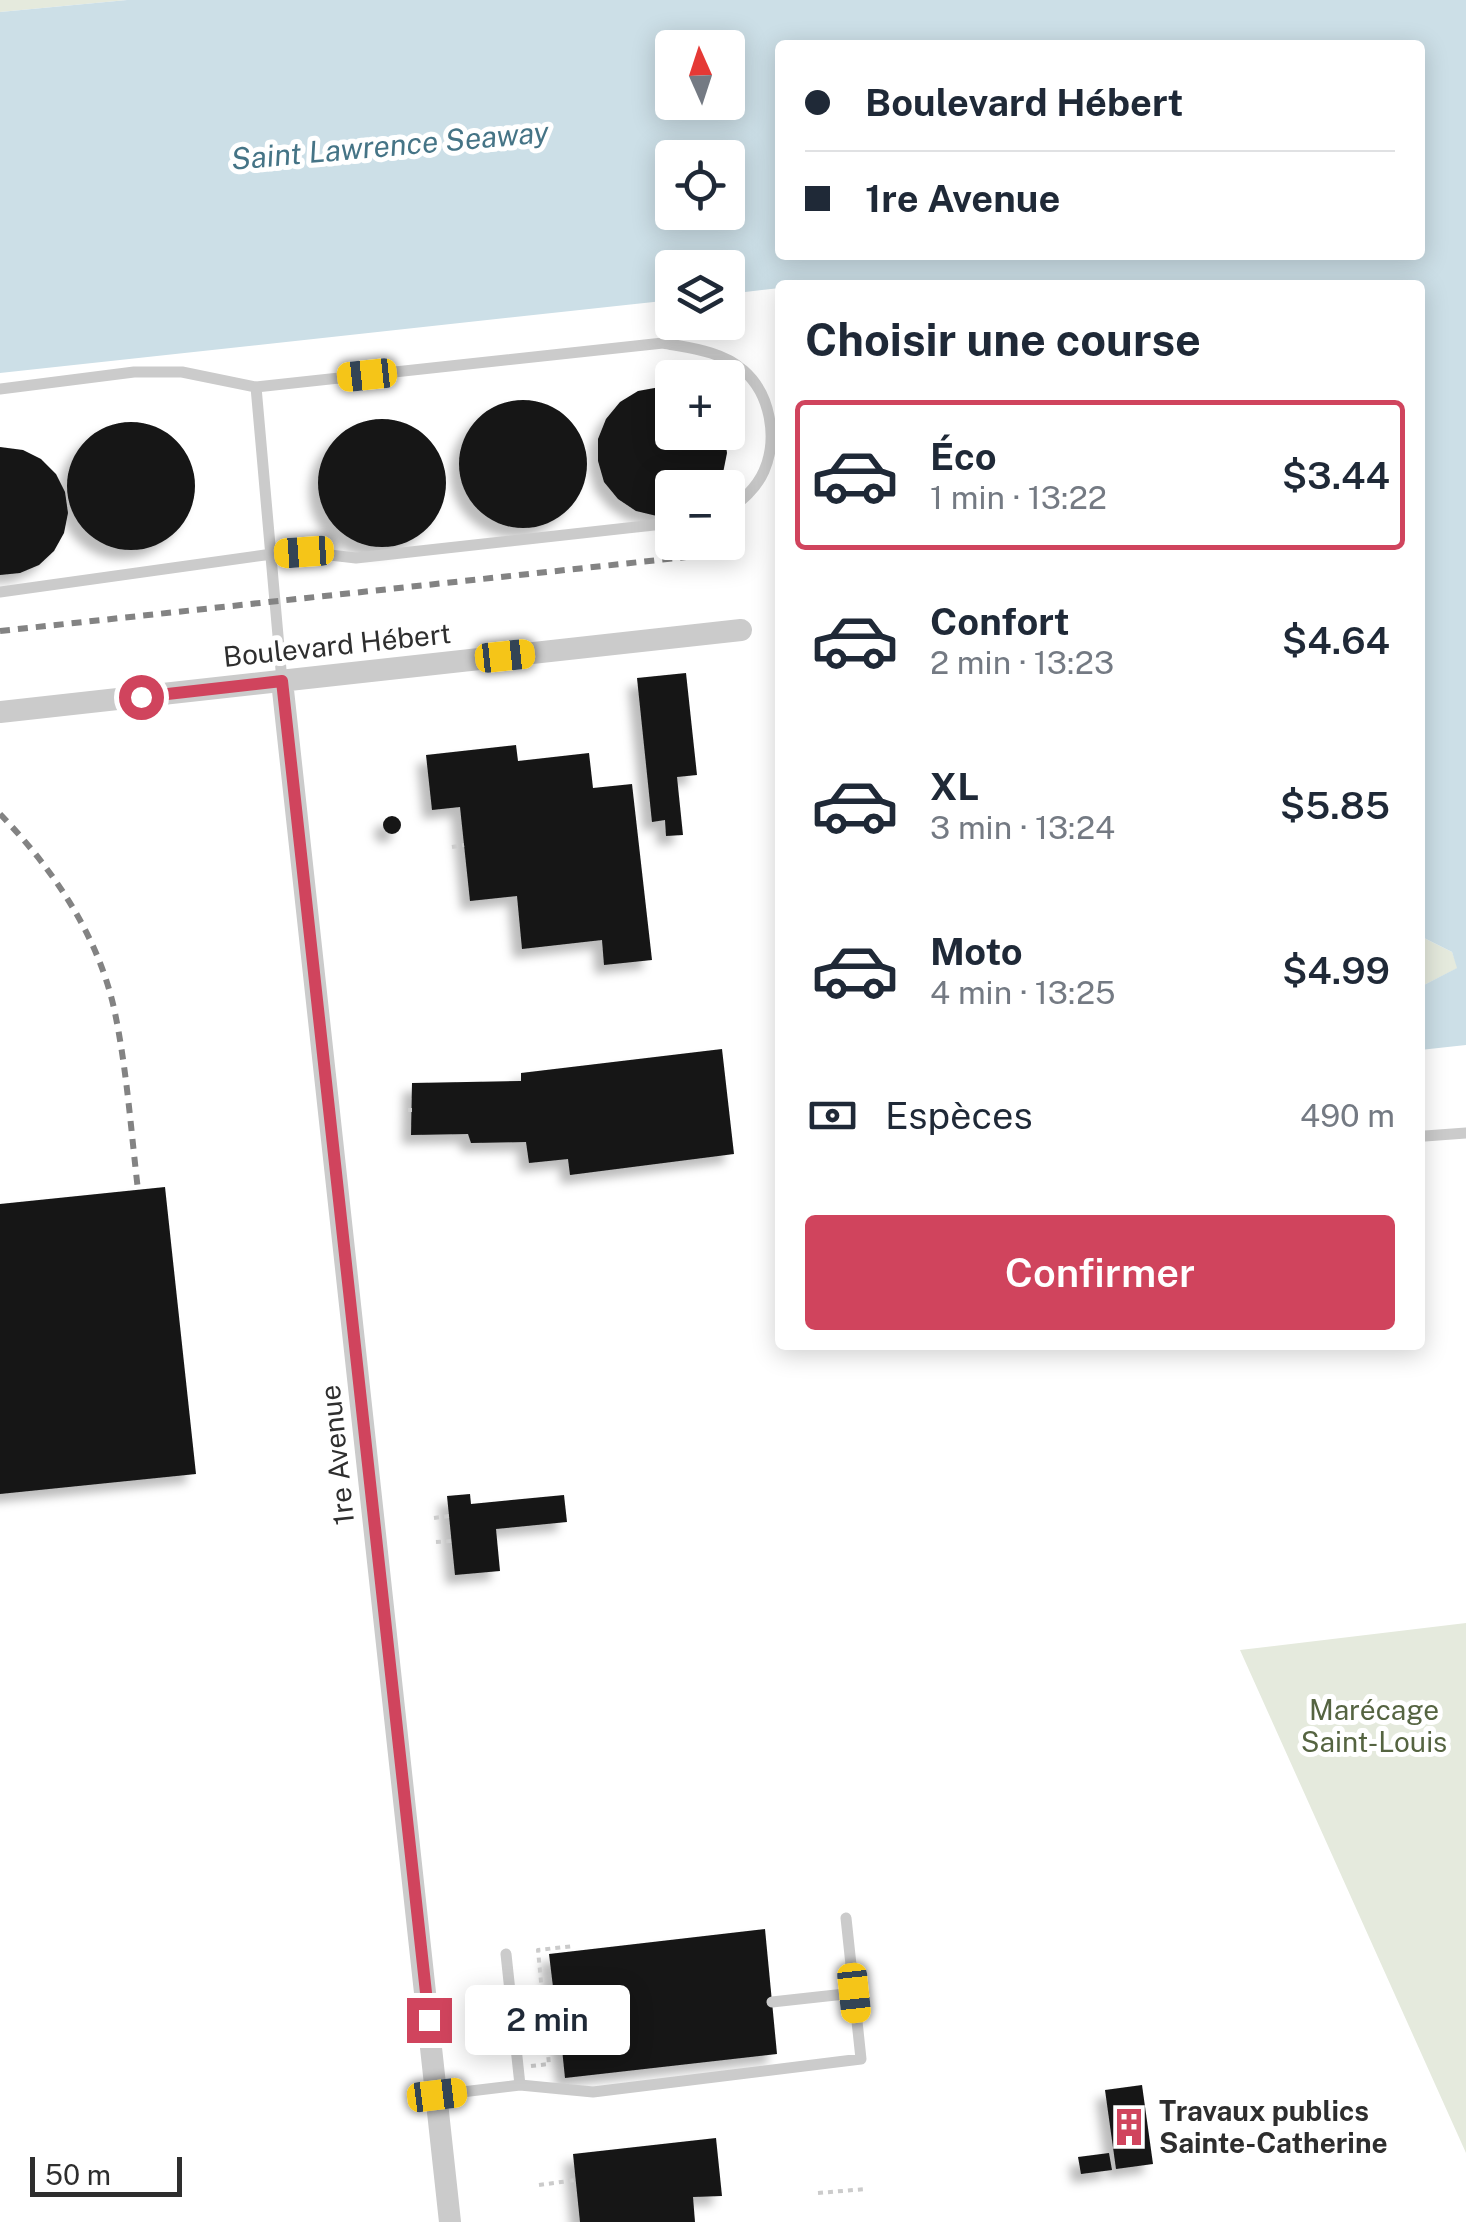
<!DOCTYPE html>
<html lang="fr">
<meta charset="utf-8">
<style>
body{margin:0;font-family:"Public Sans",sans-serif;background:#f2f2f3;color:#1f2937;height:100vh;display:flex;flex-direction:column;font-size:38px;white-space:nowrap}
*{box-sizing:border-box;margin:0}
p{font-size:32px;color:#747a83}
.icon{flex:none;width:55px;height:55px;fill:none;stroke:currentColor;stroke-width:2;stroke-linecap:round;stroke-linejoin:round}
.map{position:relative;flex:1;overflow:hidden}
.side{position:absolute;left:775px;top:280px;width:650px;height:1070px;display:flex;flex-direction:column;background:#fff;border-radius:10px;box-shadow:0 5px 25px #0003}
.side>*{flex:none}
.top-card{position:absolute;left:775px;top:40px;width:650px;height:220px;border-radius:10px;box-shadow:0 5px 25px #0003;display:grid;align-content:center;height:220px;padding:0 30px;background:#fff}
.needle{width:65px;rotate:357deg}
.fabs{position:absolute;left:655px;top:30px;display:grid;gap:20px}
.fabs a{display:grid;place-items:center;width:90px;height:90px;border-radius:10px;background:#fff;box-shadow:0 5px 25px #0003;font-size:50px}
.scale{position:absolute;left:30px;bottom:25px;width:152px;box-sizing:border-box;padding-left:10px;border:5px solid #2e2e2e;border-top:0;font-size:28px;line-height:35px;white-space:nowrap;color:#2e2e2e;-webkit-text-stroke:8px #fff;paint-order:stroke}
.end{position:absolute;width:45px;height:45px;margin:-22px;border:12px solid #d0445d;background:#fff;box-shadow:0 0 0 5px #fff}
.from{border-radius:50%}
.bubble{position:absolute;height:70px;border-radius:10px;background:#fff;box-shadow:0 5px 25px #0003;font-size:32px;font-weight:600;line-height:70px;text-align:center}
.car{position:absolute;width:30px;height:60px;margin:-30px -15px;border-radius:12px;box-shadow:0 0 8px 2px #0007;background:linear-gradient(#f5c518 24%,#345 0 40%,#f5c518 0 76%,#345 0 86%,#f5c518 0)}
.top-card b{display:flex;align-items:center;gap:35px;height:95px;font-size:38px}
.top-card b+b{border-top:2px solid #e0e1e3}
.top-card i{width:25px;height:25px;background:#1f2937}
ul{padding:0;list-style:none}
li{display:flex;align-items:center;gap:30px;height:150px;margin:0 20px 15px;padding:0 10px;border:5px solid transparent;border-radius:10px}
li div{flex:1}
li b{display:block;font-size:38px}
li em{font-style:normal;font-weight:600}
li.active{border-color:#d0445d}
li>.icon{width:90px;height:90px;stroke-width:1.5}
h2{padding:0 30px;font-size:45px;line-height:120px}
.pay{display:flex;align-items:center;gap:25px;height:110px;padding:0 30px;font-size:38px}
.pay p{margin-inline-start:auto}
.primary-button{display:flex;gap:20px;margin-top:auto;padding:20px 30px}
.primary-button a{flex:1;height:115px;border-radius:10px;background:#d0445d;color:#fff;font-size:40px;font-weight:600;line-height:115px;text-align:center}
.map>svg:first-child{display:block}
.green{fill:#e5eadd}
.water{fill:#ccdfe7;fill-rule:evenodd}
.building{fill:#151515;filter:url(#shadow)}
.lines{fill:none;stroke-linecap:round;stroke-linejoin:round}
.path{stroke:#cbcbcb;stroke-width:4;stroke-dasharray:5 5;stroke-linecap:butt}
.lane{stroke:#cbcbcb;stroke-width:11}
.street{stroke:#cbcbcb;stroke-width:22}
.rail{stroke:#838383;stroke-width:6;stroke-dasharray:10 8;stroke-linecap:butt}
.route{stroke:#d0445d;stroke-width:12}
.labels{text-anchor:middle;stroke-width:10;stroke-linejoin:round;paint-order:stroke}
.street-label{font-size:28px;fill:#2e2e2e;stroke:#fff}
.park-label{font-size:28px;fill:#556441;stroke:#fff}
.poi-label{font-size:28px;font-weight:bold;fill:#2e2e2e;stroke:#fff;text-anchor:start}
.water-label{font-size:30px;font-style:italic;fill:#457486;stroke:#fff}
</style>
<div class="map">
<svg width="1466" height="2222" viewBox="0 0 1466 2222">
<defs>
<filter id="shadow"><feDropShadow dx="-9" dy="9" stdDeviation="5" flood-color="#0004"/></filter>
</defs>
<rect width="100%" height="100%" fill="#fff"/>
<path class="green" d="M0,0H127L0,12Z
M1420,936L1452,952L1458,968L1420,987Z
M1466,1623V2153L1240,1650Z"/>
<path class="water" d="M127,0H1466V1045L1420,1050V987L1457,968L1452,952L1420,936V285H780V288L728,294V268H672V300L0,373V12ZM780,45H1420V255H780ZM672,48H728V102H672ZM672,158H728V212H672Z"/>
<path class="building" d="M660,387L672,389V432H724L727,453L723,473L715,488H672V514L657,516L636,511L618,499L604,482L598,461V439L606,419L620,402L638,391Z
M459 464a64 64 0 1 1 128 0a64 64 0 1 1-128 0Z
M318 483a64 64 0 1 1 128 0a64 64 0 1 1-128 0Z
M67 486a64 64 0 1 1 128 0a64 64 0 1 1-128 0Z
M0,447L23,450L41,459L56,474L65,492L68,513L64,533L54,551L39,565L20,573L0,575Z
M686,673L697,775L677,777L683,835L666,836L665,820L652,822L637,678Z
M516,745L518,761L589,753L593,788L632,784L652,960L604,965L602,940L522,949L517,896L470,901L460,807L432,810L426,755Z
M383 825a9 9 0 1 1 18 0a9 9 0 1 1-18 0Z
M722,1049L734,1154L570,1175L568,1159L529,1163L526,1142L471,1143L468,1134L411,1135L412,1083L521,1081V1073Z
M165,1187L196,1474L0,1494V1204Z
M470,1494L471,1504L564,1495L567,1522L496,1529L500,1571L455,1575L447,1496Z
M765,1929L777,2054L565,2078L561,2039L551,2040L554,1995L549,1954Z
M1142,2085L1153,2164L1116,2169L1105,2090Z
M716,2138L722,2196L693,2197L695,2222H580L573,2154Z
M1109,2153L1112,2170L1081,2174L1078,2157Z"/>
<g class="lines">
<path class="path" d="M452,847L464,845
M408,1110H412
M434,1518L449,1516
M436,1542L452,1541
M531,2066L549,2064L538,1950L574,1946
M539,2185L576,2180
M818,2193L866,2189"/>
<path class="lane" d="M256,387L282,681
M0,389L134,372H182L256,387L663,343C690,348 722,351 743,370C771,394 778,439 764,471C756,489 742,500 728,511
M0,592L272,554L304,552L356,558L672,523
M1425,1136L1466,1133
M846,1918L854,1993
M520,2085L593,2092L861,2059L854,1993L772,2002
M437,2095L520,2085L506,1954"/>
<path class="street" d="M282,681L450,2222
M0,712L741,630"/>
<path class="rail" d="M0,631L751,550
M0,814C53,869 99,936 115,1013C127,1071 131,1131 138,1190"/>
</g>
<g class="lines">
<path class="route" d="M141,697L282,681L429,2020"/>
</g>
<defs>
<g id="building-bare" transform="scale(3)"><path d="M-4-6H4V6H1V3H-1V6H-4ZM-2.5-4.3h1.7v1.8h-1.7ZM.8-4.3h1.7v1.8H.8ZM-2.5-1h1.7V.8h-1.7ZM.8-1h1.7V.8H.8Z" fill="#d0445d" stroke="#fff" stroke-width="2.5" paint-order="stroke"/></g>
</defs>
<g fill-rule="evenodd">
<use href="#building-bare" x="1129" y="2127"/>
</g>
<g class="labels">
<g class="street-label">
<text transform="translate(337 645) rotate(-6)" y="10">Boulevard Hébert</text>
<text transform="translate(337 1455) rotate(-96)" y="10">1re Avenue</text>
</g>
<g class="park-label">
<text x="1374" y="1720">Marécage<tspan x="1374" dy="32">Saint-Louis</tspan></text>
</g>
<g class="poi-label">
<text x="1159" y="2121">Travaux publics<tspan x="1159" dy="32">Sainte-Catherine</tspan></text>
</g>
<g class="water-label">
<text transform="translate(390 146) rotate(-5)" y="10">Saint Lawrence Seaway</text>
</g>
</g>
</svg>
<div class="fabs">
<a><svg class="needle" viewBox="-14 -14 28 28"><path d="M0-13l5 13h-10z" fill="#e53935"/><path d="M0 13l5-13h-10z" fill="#747a83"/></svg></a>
<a><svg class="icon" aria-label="locate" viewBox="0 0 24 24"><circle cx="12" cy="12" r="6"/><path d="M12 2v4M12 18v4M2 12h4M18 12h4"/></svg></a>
<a><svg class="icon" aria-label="layers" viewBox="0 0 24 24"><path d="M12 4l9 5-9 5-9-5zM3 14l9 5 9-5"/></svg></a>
<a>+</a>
<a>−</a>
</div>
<div class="scale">50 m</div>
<i class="end from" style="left:141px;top:697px"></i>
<i class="end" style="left:429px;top:2020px"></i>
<div class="bubble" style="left:465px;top:1985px;width:165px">2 min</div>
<i class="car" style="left:367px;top:375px;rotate:264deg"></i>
<i class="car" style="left:304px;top:552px;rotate:266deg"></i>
<i class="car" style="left:505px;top:656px;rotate:84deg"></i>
<i class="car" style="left:854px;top:1993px;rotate:174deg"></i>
<i class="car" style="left:437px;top:2095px;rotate:83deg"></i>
<div class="top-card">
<b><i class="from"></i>Boulevard Hébert</b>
<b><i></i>1re Avenue</b>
</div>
<section class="side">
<h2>Choisir une course</h2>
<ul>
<li class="active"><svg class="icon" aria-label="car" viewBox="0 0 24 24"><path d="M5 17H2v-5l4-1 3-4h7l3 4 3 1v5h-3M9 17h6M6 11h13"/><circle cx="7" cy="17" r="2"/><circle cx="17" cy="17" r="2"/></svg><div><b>Éco</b><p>1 min · 13:22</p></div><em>$3.44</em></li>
<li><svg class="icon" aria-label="car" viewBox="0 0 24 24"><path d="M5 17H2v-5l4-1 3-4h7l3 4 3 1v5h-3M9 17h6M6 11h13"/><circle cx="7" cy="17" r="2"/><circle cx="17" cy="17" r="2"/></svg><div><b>Confort</b><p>2 min · 13:23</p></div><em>$4.64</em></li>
<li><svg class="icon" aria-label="car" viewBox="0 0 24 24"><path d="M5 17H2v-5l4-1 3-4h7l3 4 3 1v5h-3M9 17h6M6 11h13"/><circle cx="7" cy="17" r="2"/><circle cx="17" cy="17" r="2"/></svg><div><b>XL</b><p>3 min · 13:24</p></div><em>$5.85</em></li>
<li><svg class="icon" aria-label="car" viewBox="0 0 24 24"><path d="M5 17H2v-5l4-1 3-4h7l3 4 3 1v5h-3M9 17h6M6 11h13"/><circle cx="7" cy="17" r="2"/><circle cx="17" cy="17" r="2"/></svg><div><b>Moto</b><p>4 min · 13:25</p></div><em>$4.99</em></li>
</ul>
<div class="pay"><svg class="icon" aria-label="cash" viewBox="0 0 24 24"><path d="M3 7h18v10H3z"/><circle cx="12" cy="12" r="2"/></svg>Espèces<p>490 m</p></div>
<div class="primary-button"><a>Confirmer</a></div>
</section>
</div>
